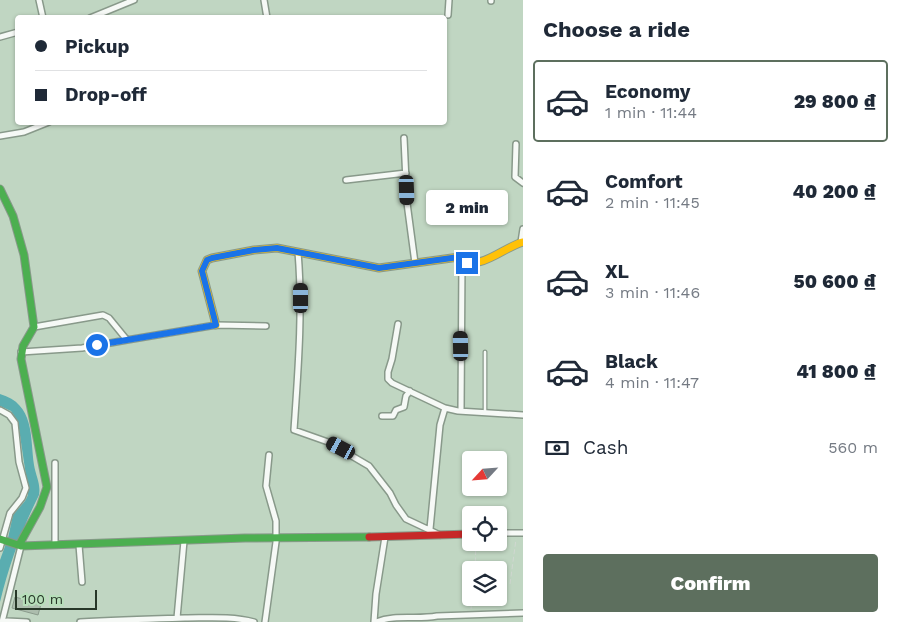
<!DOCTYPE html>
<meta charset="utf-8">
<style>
body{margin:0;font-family:"Work Sans",sans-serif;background:#f2f2f3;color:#1f2937;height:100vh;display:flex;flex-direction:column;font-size:19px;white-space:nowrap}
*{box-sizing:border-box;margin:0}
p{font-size:16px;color:#747a83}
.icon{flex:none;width:28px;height:28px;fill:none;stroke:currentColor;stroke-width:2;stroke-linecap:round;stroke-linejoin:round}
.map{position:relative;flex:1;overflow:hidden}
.details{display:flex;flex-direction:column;background:#fff;width:375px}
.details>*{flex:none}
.hud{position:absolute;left:15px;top:15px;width:432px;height:110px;border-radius:5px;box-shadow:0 1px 4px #0004;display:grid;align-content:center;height:110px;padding:0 20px;background:#fff}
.needle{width:32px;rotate:244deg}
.controls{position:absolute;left:462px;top:451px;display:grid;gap:10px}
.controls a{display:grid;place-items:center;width:45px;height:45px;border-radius:5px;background:#fff;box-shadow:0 1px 4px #0004;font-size:25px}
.scale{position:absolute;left:15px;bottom:12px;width:82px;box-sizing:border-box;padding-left:5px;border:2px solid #273728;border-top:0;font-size:14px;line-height:18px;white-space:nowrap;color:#273728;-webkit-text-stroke:4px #b7dfba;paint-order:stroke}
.end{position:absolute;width:22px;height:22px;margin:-11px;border:6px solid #1a73e8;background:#fff;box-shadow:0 0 0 2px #fff}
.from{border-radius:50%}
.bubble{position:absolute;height:35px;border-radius:5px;background:#fff;box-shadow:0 1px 4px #0004;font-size:16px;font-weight:800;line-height:35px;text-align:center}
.car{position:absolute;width:15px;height:30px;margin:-15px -8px;border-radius:6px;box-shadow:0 0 4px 1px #0007;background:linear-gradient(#222 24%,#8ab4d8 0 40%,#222 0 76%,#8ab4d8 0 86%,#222 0)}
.hud b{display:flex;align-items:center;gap:18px;height:48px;font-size:19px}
.hud b+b{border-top:1px solid #e0e1e3}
.hud i{width:12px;height:12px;background:#1f2937}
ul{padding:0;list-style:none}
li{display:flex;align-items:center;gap:15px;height:82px;margin:0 10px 8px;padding:0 10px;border:2px solid transparent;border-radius:5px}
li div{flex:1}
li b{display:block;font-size:19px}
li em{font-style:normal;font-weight:800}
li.active{border-color:#5d6f5e}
li>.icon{width:45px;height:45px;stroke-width:1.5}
h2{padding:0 20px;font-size:22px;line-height:60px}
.pay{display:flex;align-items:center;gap:12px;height:55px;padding:0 20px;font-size:19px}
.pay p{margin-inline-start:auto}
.primary-button{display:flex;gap:10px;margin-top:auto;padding:10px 20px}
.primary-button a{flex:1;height:58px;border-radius:5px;background:#5d6f5e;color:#fff;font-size:20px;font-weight:800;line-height:58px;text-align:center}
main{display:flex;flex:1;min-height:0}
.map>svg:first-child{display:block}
.water{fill:#5aadb0}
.building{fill:#acbdad;stroke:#8a9b8c}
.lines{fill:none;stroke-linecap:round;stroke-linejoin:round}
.lane-casing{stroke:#88998a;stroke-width:5}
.street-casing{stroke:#88998a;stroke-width:8}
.fast-casing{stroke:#88998a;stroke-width:9}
.slow-casing{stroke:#88998a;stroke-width:9}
.jam-casing{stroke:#88998a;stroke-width:9}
.path{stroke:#d0d8d1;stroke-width:1;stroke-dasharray:5 2.5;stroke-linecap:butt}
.lane{stroke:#f6f9f6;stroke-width:2.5}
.street{stroke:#f6f9f6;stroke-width:5}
.fast{stroke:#4caf50;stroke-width:7}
.slow{stroke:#ffc107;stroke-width:7}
.jam{stroke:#c62828;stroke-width:7}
.route{stroke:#1a73e8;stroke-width:6}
</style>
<main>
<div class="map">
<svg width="523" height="622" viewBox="0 0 523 622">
<rect width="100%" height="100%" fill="#c0d6c2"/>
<path class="water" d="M0,394C35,404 30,437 34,465C36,476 41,485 39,495C22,529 9,565 0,602V560L8,538L13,515L25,501L28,495V489L18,422L11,411L0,406Z"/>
<path class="building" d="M15,597L41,604L38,615L12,608Z"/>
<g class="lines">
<g class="lane-casing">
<path id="lane" d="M485,352V413"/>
</g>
<g class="street-casing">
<path id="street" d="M39,0L43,18
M264,0L267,18
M491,1V0
M448,15L449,0
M90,18L134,0
M0,37L18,32
M0,136L24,132L49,122
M404,138L407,203L415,263
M516,144L515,177L523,183
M346,180L406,173
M521,242L523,229
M298,252C303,311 298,371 294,430L328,442L369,466L390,493L396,505L406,519L440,535
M398,324L392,359L388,372V379L392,383L445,408L458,411L523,415
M34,327L103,315L109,318L127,340L216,325L266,326
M21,352L82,348L127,340
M0,410L9,415L15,423L19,462L26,488L22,498L10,513L0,548
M461,411L462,259
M382,416H393L396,410L404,407L406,396L410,391
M430,529L440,425L445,408
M499,533H523
M55,545V463
M79,545L82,582
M177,618L184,541
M7,621L27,622
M2,622L21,546
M80,622C115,620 150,619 185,618C208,618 232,616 254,622
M265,622L276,542V521L266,486L269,455
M374,622L376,594L385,537
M376,622C396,614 416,620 437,616L523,613"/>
</g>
<g class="fast-casing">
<path id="fast" d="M0,189L13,216L24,255L34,327L23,346L21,359L47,487L40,507L19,545
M0,539L21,546L245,538L369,537"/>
</g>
<g class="slow-casing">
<path id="slow" d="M216,325L202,271L207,260L212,258L254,250L277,248L379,268L459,257C478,274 503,247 523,242"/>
</g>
<g class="jam-casing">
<path id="jam" d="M369,537L471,534"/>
</g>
<path class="path" d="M475,570L476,542
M510,584L516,539
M471,609L472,598"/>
<use href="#lane" class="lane"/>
<use href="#street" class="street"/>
<use href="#fast" class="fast"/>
<use href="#slow" class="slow"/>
<use href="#jam" class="jam"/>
</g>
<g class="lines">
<path class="route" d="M97,345L216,325L202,271L207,260L212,258L254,250L277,248L379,268L459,257L467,263"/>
</g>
</svg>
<div class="controls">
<a><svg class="needle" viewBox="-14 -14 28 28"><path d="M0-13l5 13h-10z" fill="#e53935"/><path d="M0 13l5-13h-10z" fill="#747a83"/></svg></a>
<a><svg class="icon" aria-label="locate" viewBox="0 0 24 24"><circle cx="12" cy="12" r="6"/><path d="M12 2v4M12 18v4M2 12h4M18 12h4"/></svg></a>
<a><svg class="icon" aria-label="layers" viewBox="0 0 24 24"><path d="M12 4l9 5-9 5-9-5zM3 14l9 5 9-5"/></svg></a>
</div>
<div class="scale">100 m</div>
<i class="end from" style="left:97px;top:345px"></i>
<i class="end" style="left:467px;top:263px"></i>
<div class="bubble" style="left:426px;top:190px;width:82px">2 min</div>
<i class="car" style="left:407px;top:190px;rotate:178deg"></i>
<i class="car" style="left:301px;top:298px;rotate:0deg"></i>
<i class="car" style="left:461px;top:346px;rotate:359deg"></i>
<i class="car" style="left:341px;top:448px;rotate:298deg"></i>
<div class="hud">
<b><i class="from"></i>Pickup</b>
<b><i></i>Drop-off</b>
</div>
</div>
<section class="details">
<h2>Choose a ride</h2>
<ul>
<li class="active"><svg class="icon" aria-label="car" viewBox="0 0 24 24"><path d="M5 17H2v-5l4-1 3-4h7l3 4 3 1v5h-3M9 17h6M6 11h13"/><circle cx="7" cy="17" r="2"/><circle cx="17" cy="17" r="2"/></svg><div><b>Economy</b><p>1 min · 11:44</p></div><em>29 800 ₫</em></li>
<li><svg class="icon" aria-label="car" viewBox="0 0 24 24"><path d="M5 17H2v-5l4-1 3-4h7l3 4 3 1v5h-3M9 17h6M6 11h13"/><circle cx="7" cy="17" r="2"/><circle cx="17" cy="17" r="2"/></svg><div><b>Comfort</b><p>2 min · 11:45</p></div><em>40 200 ₫</em></li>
<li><svg class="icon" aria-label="car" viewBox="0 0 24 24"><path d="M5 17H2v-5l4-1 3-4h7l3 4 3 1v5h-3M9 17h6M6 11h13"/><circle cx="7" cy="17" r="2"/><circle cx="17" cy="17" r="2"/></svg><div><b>XL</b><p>3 min · 11:46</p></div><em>50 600 ₫</em></li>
<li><svg class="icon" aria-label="car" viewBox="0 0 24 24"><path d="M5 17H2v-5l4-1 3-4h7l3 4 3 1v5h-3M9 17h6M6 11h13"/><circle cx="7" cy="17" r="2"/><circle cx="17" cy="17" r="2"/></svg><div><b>Black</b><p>4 min · 11:47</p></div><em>41 800 ₫</em></li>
</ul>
<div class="pay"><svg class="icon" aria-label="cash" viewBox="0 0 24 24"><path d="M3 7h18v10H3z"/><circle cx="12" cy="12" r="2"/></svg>Cash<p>560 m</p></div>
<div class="primary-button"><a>Confirm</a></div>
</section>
</main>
